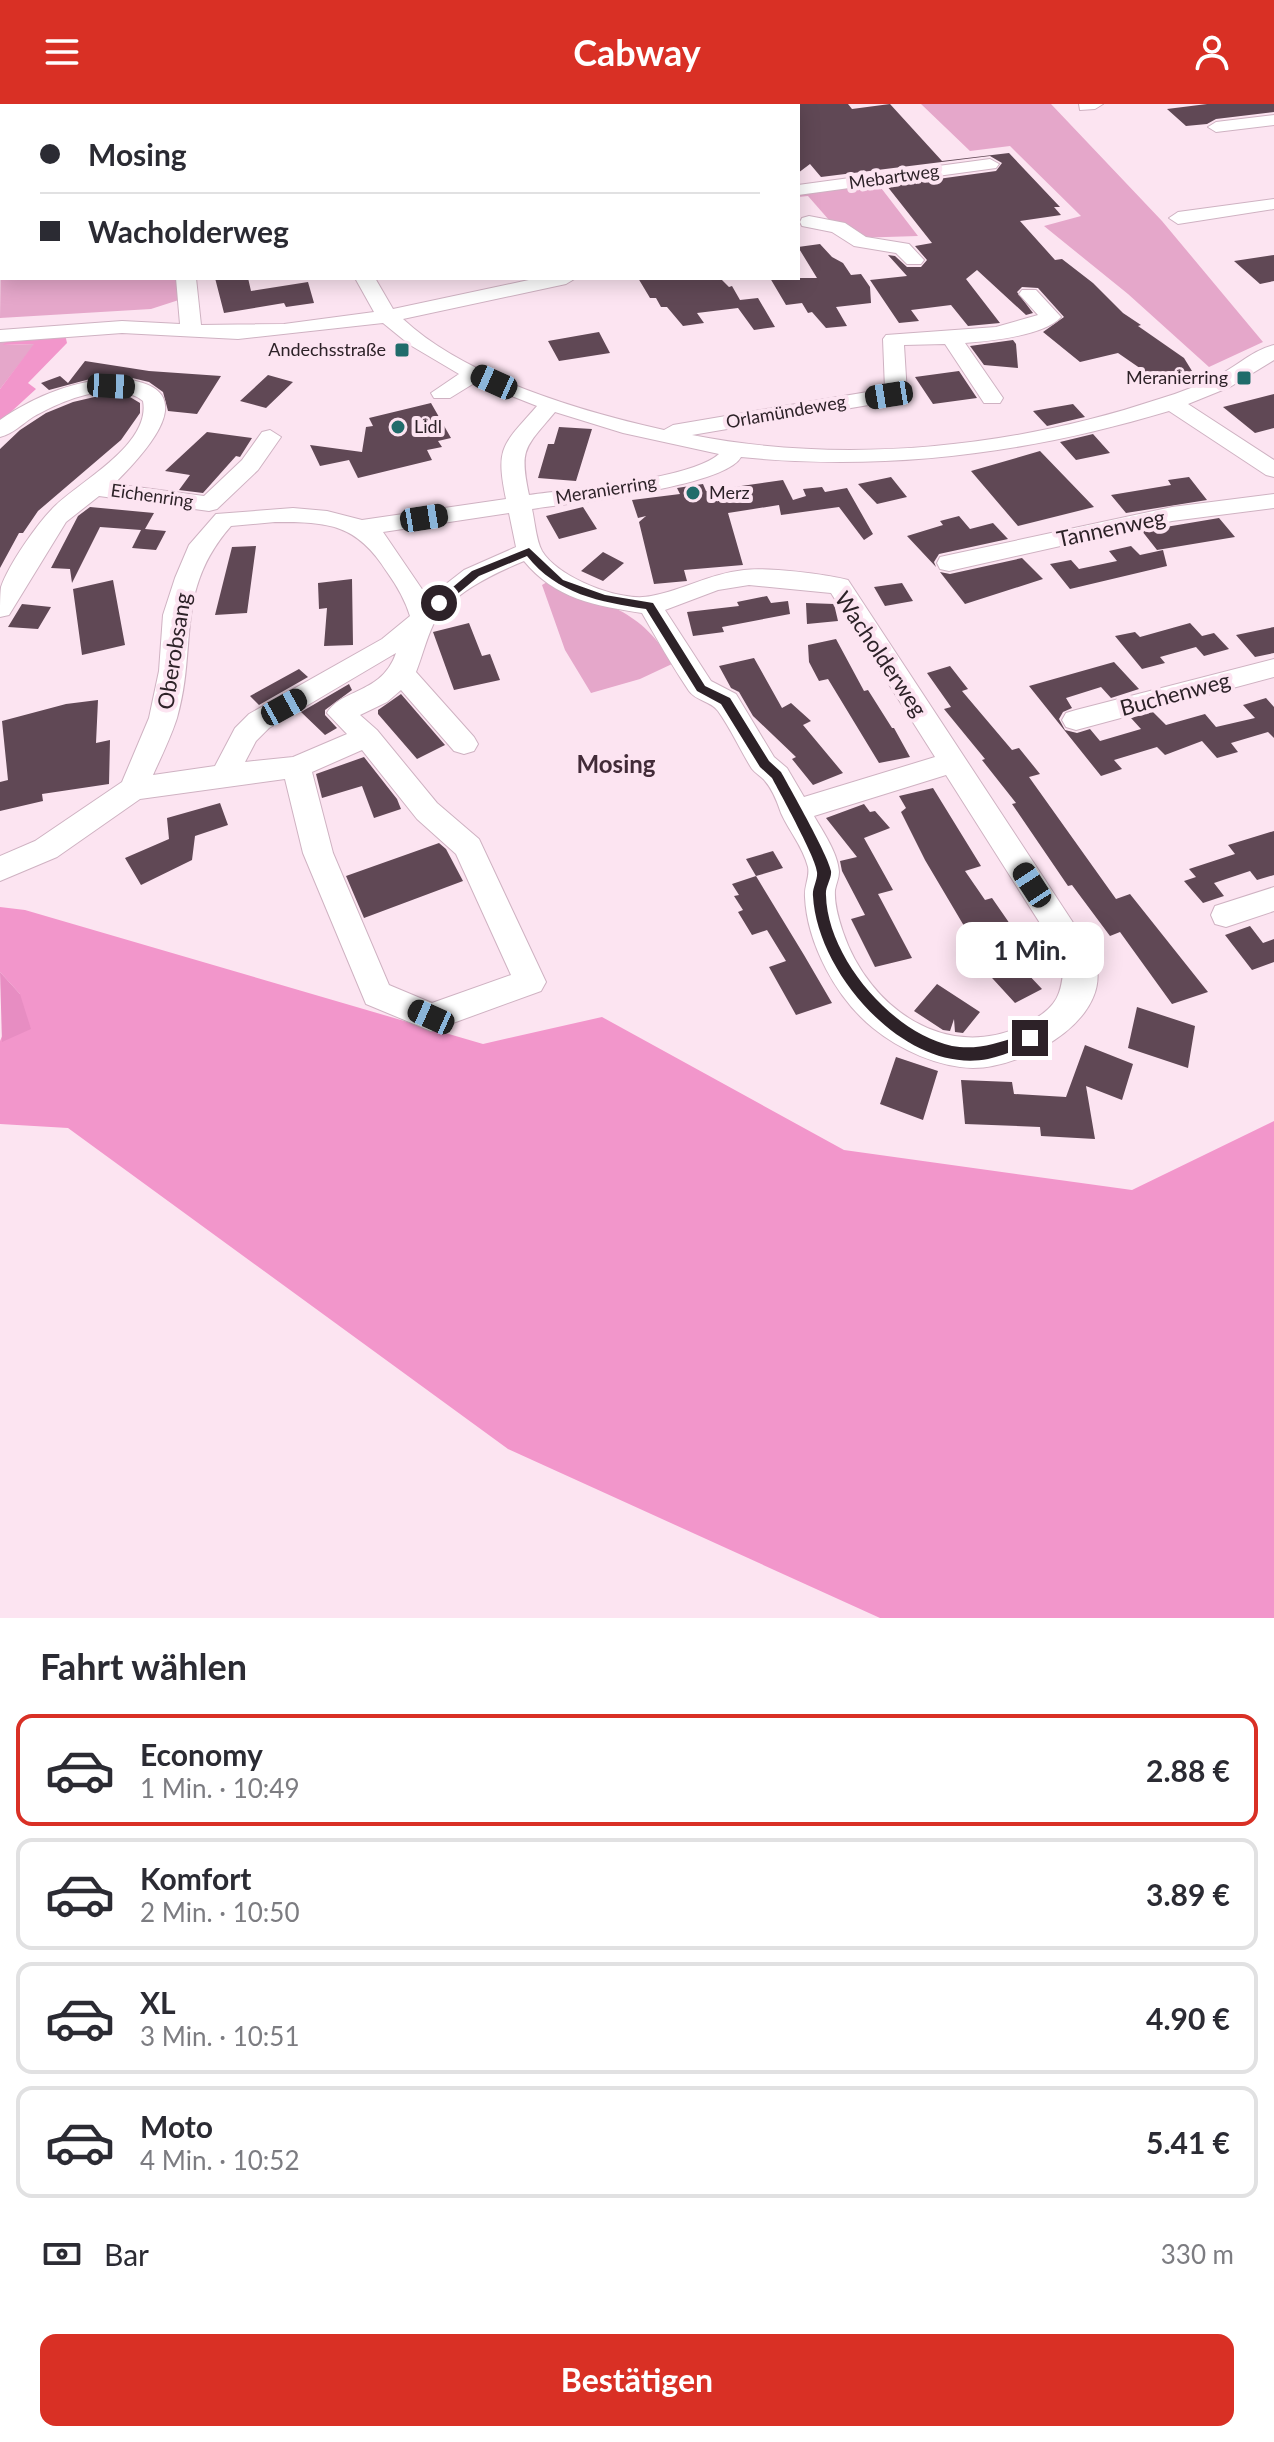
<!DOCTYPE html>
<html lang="de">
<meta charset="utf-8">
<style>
body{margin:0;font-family:Lato,sans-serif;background:#f7f7f7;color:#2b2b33;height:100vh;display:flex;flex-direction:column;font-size:30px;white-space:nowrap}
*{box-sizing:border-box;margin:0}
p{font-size:26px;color:#7c7c81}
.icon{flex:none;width:44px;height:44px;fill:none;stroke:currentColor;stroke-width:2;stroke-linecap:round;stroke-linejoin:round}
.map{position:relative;height:1514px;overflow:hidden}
.side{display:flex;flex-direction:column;background:#fff;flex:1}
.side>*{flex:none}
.top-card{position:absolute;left:0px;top:0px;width:800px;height:176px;box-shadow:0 4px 20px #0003;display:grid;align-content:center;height:176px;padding:0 40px;background:#fff}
.end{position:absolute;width:36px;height:36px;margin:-18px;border:10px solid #2d2228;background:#fff;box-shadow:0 0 0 4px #fff}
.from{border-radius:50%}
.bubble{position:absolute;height:56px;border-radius:16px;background:#fff;box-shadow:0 4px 20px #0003;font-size:26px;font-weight:700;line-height:56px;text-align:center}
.car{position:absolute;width:24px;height:48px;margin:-24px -12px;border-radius:10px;box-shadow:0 0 6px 2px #0007;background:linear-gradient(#222 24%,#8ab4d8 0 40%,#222 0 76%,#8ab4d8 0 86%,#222 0)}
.top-card b{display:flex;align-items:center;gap:28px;height:76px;font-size:30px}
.top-card b+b{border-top:2px solid #e1e1e2}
.top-card i{width:20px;height:20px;background:#2b2b33}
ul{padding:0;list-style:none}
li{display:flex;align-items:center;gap:24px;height:112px;margin:0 16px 12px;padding:0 24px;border:4px solid #e1e1e2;border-radius:16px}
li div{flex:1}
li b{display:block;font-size:30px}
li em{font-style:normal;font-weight:700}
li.selected{border-color:#d93025}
li>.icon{width:72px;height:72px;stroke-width:1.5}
h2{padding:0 40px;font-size:36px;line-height:96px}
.pay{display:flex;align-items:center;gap:20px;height:88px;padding:0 40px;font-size:30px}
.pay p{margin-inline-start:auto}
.cta{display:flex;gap:16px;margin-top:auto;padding:16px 40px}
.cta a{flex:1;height:92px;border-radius:16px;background:#d93025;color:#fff;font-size:32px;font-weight:700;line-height:92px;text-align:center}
header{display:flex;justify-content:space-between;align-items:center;height:104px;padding:0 40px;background:#d93025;color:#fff;font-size:36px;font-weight:700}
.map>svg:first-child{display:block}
.green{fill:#e5a7ca}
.forest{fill:#f296cb}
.water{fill:#e78dc2}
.building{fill:#604855}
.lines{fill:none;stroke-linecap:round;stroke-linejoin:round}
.minor-casing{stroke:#cfb2c2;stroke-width:2}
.minor{fill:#fff;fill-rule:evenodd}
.route{fill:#2d2228}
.poi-dot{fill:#206c6b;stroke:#fce4f1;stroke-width:3}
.labels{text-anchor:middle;stroke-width:8;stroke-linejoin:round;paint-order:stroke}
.far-street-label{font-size:18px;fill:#2d2228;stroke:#fce4f1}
.far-poi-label{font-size:18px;fill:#2d2228;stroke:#fce4f1;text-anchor:end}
.street-label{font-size:22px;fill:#2d2228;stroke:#fce4f1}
.neighbourhood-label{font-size:24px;font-weight:bold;fill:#422b38;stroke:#fce4f1}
</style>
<header><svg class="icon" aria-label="menu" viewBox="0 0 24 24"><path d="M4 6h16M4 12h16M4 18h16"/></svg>Cabway<svg class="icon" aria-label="person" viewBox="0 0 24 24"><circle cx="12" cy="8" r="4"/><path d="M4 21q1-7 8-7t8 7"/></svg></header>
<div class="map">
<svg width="1274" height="1514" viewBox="0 0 1274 1514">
<rect width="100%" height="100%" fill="#fce4f1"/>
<path class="green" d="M71,0H416L69,2Z
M921,0H1051L1162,117L1263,238L1209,263L1128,190L1044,122L1081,112L1010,42L970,47Z
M2,74V174H186L188,193L151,205L0,214Z
M875,76L918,132L854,134L826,117L829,116L808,92L798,93V86Z
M8,235L4,241L35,240L0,285V237Z
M547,478C602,499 643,505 672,560L640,575L591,589L565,546L542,481Z"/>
<path class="forest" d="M64,226L67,239L28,279L36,285L0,318V285L34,240L3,241L12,231Z
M0,803L25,806L483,940L602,913L844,1046L1132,1086L1274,1017V1514H880L508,1345L68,1024L0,1020V937L20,890L0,868Z"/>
<path class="water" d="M0,868L20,890L31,925L2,938Z"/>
<path class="building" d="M783,0H848L852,5L890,0L942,57L1009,49L1060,103H1054L1061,111L1020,117L1055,156L1062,155L1093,179L1123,209L1141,221L1138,222L1184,254L1192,267L1160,278L1118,249L1080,258L1043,228L1064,213L1038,184L1022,183L1017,188L1033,209L1026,211L977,166L966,175L1000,219L968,222L951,201L911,206L919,217L899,219L870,176L907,172L888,151L895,152L907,163H921L927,156L915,142L932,139L887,82L996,67L1002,59L990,52L821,73L810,60L798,69V2Z
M1207,0H1274V8L1216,15L1207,20L1186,22L1167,5Z
M820,140L832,153L843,159L851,171L861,170L870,183L871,199L836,203L847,222L826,224L812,208L808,209L802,199L786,201L770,174H817L798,143Z
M1274,151V177L1260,180L1234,157Z
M215,174H248L251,187L308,178L314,199L286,203L284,199L224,209Z
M638,174H720L729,183L732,182L740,196L758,194L775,223L754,226L738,204L697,209L704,219L683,222L667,203H661L656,194H650Z
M599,228L610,249L559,257L548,237Z
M1013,236L1016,240L1018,264L984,261L970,242Z
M85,257L149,267L221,272L197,310L168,307L163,288L149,278L124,272L90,275L49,286L41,279L60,272L68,279Z
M959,267L977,294L933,300L915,273Z
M268,271L293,278L266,304L240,297Z
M1274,290V324L1255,329L1223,303Z
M103,291L130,293L140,299V309L121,336L38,407L23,429H19L0,464V345L20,326L46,309L73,298Z
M431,299L451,334L438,337L442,343L427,346L432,356L358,374L349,356L320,362L310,341L362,348L366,323L373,322L369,314Z
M1073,300L1085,313L1047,322L1033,307Z
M559,323L592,325L576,377L538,374L548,340H554Z
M207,328L252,334L240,353L236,352L203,389L179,386L190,371L165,367Z
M1093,330L1110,349L1076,356L1060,338Z
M1040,347L1094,403L1018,422L971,367Z
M891,373L907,393L877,400L858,380Z
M1189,373L1207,396L1126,409L1111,391L1171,381L1168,376Z
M783,376L793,396L806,392L803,385L822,383L825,388L847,384L873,430L864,436L839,403L781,411L779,401L728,409L743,461L684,466L687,477L654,480L639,418L646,412L638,414L632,396L680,390L677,384L703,380L706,387Z
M90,403L154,409L145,425L166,427L156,446L132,444L141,426L100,423L72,479L70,465L51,464L78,412Z
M583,403L597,425L559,435L546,412Z
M959,412L970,425L993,419L1008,435L939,450L934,458L936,463L907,432L943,421L940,417Z
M1219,414L1235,433L1157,446L1142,427Z
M256,442L247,509L215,511L232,443Z
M1131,442L1140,451L1163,446L1167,462L1070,485L1050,460L1071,456L1079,465L1117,457L1109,447Z
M603,448L624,459L603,477L581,467Z
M1022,454L1043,475L965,500L940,468L950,470Z
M352,475L353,541L324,542L327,504L319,505L318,479Z
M113,476L125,541L82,551L73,485Z
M902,479L913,497L885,502L874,483Z
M767,492L771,499L788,497L790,510L722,523L724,528L693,532L687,508L739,502L737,498Z
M806,499L834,500L838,517L807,520Z
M22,500L51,503L38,525L8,523Z
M469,519L482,552L490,550L500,576L454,586L433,528Z
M1190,519L1202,532L1214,529L1229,545L1204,552L1196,543L1160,553L1165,559L1142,565L1115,532L1135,528L1140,533Z
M1274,523V549L1255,553L1236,531Z
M836,535L864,587L868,586L892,624H894L910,653L879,659L828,575L819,577L809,558L808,541Z
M754,554L782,604L791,599L811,617L803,621L843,669L813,681L792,655L796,653L753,612L739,588L731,584L719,562Z
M1114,558L1139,585L1111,594L1101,583L1066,594L1072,604L1063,608L1059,615L1065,626L1077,629L1090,625L1100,637L1141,625L1131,614L1153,608L1166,621L1205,610L1216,623L1255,614L1243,601L1266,594L1274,603V634L1268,628L1231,639L1238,648L1217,654L1202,637L1165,651L1157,643L1114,656L1122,665L1101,672L1029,582Z
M950,562L968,585L962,587L1012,646L1019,644L1040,670L1029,673L1116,795L1130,790L1208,888L1172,900L1120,828L1110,832L1072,781L1068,782L1012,700L1016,699L982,656L985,655L944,605L951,603L927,569Z
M299,565L308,573L259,601L250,592Z
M349,580L352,586L325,606V611L337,624L325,631L301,608Z
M401,590L445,641L417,655L378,610V606Z
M98,596L96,639L110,636L109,680L42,690L43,697L0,707V678L8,676L2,617L66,600Z
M364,653L397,695L401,705L374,714L362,682L322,694L316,670Z
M933,684L981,762L965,767L985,796L992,794L1010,820L970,832L925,756L901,708L906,704L899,692Z
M220,699L228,721L195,732L192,756L141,781L125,754L169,735L167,714Z
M864,700L870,708L875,707L890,724L864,734L893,786L878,790L912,854L875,863L851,815L865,811L842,767L840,757L857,753L826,714Z
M1274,727V771L1257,776L1250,767L1214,779L1224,792L1203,799L1184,777L1196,773L1189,765L1235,750L1228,741Z
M439,739L446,745L463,777L364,814L346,772Z
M773,747L783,764L756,772L746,755Z
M756,772L804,851L832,899L796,911L769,863L786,857L767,826L752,831L738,808L743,806L734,792L739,791L732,780Z
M1250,822L1263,839L1274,835V858L1252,866L1225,831Z
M1008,849L1042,885L1015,899L982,863Z
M937,880L980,908L963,929L955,928L954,915L950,927L943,926L914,907Z
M1137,903L1195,922L1188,964L1128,944Z
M1085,941L1133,960L1122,996L1086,982L1095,1035L1041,1032L1040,1023L965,1020L961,976L1012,978L1014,990L1066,993Z
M896,953L938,967L923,1016L880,1000Z"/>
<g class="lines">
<g class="minor-casing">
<path id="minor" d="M407,0H441L440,2Z
M723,0H739L740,2H724Z
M1079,0H1103L1095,5L1080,6Z
M1274,11V21L1216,28L1208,23L1216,18Z
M990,55L999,60L996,64L798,91V81Z
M1274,95V105L1178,120L1169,114L1178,108Z
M809,112L845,119L866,133L909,140L924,156L921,160H907L896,149L854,142L832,128L802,122L800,118L802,114Z
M176,174H196L201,221L284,220L374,208L355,174H375L393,205L538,174H576L566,180L403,215C466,274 580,307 664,326L673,321L885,285L883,235L886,231L996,223L1038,211L1019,190L1022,186H1036L1061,213C1044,232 990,237 965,239L1003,294L1000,299H984L945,240L904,241L907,290L904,295L692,331C845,361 1012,344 1159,295C1180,289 1202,280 1221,270C1238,261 1255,245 1274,241V256L1230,283L1188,300L1274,356V373L1266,371L1169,307C1030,349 886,368 741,353C725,383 570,399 532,405C535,418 536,436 542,447C557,473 621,499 651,492C684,486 708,470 744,466C768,463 825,470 848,476L1091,846C1124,910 1026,964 973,964C938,963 900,946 873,924C837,895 807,840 805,793C804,782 810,773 808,763C803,743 789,727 781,709C778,700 773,686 765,677C761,672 756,670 752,665C740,646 731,625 718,607C711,597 696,597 689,587C672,562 657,535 642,509C596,502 555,495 524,457C493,470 450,490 433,521C426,536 422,553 416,568L474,633L478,640L474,647L464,650L454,647L401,586L387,598L360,611L377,626L437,699L479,735L546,878L541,887L431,927L366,900L303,749L285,675L140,695L57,753L0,777V752L35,737L122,678L149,614L159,567L163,511L175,474L189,441L216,410L293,404L327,407L362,416L506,395C495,342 503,341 537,302L476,278L450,294H434L431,289L459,270L410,241L383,219L238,235L122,229L0,238V226L122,217L180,220ZM555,308L623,329L719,350C689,376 572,385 529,391C519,344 525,344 555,308ZM509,409L516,443L464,466L428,494L383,428ZM275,418C329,418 357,420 387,468C397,482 405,496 410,512L382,535L249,610L235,624L215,662L153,671C161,653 171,633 177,614C198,541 174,487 231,422ZM749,481L831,489L935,653L804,693L787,664L774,653L736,590L711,577L665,506L718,486ZM396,549C382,590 342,584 327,609L347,630L293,653L245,658L256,637L269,624ZM362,646L417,715L456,750L511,871L432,899L389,881L333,749L312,668ZM946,671L1064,857C1062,891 1058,903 1026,920C948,960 869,905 843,828C839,816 834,800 835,786C836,780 839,774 839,768C838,749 823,728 814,712Z
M123,275C207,284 145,349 114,380L204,392L242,356L262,328L270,326L281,333L258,366L217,405L209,407L99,392L66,418L9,511L0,513C0,504 0,491 1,483C9,460 38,418 56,401C82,376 151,340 143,297C114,274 61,297 33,313C22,320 13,330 0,333V316C36,291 79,274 123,275Z
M1274,390V404L1172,417L949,467L940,465L937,459L940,453L949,451L1172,403Z
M1274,555V573L1076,626L1066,623L1062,616L1066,609L1076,606Z
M1274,783V807L1226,823L1215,820L1211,811L1215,802Z"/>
</g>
<use href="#minor" class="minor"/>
</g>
<path class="route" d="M529,444L563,476L605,491L653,499L705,582L730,594L769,657L781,668C790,684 829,753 831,767C832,774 825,783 826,791C827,853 892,929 952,942C980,947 1004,937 1030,928L1037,934L1035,938C1020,944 1004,952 988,955C905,971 817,869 813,792C812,784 818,776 817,768C817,756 780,689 772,674L760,663L721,600L697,587L646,505C600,498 557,490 527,452L479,472L443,502L434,499L472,467Z"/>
<g class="poi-dot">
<rect x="394" y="238" width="16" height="16" rx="4"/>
<rect x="1236" y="266" width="16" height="16" rx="4"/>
<circle cx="398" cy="323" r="8"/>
<circle cx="693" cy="389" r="8"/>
</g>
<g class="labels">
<g class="far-street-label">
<text transform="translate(894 73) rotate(-8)" y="6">Mebartweg</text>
<text transform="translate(786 308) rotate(-10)" y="6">Orlamündeweg</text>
<text transform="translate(606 386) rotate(-9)" y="6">Meranierring</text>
<text transform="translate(152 392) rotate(8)" y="6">Eichenring</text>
</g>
<g class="far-poi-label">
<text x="386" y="252">Andechsstraße</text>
<text x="1228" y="280">Meranierring</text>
<text x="414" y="329" text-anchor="start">Lidl</text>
<text x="709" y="395" text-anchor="start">Merz</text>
</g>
<g class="street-label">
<text transform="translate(1111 424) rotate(-12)" y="8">Tannenweg</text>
<text transform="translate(174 547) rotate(-81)" y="8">Oberobsang</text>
<text transform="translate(881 550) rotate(56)" y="8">Wacholderweg</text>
<text transform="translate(1175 590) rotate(-15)" y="8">Buchenweg</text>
</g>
<g class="neighbourhood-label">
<text x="616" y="669">Mosing</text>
</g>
</g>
</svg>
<i class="end from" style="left:439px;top:499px"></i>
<i class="end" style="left:1030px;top:934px"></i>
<div class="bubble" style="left:956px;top:818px;width:148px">1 Min.</div>
<i class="car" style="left:494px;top:278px;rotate:294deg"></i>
<i class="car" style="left:111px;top:282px;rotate:93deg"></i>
<i class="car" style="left:889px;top:291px;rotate:261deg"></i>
<i class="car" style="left:424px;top:414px;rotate:81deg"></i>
<i class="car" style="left:284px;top:603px;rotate:61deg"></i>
<i class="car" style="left:1032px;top:781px;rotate:327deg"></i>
<i class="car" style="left:431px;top:913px;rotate:294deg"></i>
<div class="top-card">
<b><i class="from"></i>Mosing</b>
<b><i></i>Wacholderweg</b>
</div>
</div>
<section class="side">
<h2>Fahrt wählen</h2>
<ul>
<li class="selected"><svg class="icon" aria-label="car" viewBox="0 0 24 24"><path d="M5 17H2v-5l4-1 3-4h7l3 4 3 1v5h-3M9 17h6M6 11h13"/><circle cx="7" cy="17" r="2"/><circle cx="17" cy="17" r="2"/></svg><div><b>Economy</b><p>1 Min. · 10:49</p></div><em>2.88 €</em></li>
<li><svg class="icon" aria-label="car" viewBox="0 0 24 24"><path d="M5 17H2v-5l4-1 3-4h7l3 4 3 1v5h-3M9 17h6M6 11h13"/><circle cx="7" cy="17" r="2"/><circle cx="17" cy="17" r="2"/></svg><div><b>Komfort</b><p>2 Min. · 10:50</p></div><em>3.89 €</em></li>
<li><svg class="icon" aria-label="car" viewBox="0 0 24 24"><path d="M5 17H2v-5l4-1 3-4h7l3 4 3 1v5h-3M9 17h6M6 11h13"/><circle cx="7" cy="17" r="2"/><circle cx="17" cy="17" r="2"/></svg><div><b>XL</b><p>3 Min. · 10:51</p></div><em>4.90 €</em></li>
<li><svg class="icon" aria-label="car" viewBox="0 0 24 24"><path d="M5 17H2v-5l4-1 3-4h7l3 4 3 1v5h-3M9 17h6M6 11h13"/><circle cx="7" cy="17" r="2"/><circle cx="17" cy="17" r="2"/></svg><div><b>Moto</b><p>4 Min. · 10:52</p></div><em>5.41 €</em></li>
</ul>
<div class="pay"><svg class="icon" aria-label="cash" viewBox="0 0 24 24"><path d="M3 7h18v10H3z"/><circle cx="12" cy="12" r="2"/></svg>Bar<p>330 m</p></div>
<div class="cta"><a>Bestätigen</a></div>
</section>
